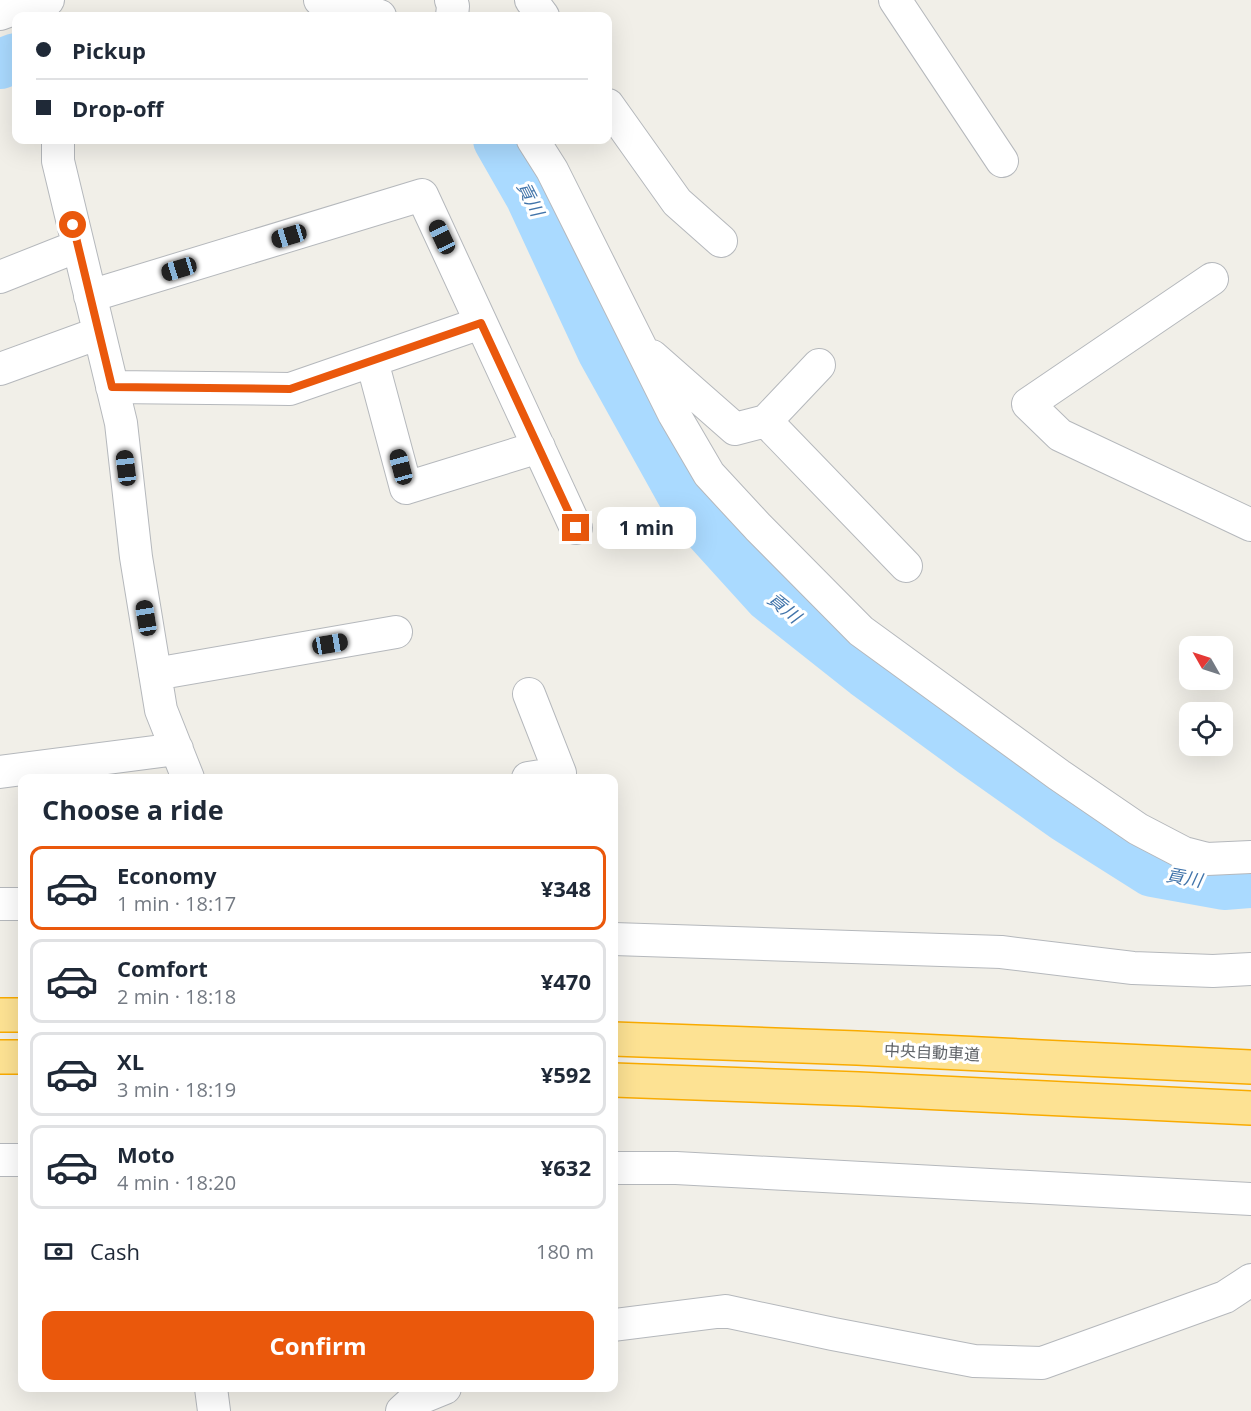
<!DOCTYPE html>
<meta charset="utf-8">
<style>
body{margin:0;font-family:"Open Sans","Noto Sans JP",sans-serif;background:#f2f2f3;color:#1f2937;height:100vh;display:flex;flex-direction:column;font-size:22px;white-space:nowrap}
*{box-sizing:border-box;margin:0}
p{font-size:20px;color:#747a83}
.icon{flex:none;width:33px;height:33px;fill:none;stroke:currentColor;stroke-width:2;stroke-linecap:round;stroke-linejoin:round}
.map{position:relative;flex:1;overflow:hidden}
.panel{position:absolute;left:18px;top:774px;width:600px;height:618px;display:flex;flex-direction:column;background:#fff;border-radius:12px;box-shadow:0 6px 24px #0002}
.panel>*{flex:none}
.guide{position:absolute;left:12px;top:12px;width:600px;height:132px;border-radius:12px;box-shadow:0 6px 24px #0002;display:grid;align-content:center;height:132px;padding:0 24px;background:#fff}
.needle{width:39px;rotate:309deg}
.tools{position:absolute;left:1179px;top:636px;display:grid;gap:12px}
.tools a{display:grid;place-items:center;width:54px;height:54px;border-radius:12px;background:#fff;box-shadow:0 6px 24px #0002;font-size:30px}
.end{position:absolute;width:27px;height:27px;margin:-14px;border:8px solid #ea580c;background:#fff;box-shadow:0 0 0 3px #fff}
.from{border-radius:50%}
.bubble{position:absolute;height:42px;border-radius:12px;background:#fff;box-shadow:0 6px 24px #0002;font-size:20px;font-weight:700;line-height:42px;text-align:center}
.car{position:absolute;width:18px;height:36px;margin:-18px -9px;border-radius:8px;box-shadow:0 0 4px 2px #0007;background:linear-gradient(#222 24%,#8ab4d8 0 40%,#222 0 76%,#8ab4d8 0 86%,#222 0)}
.guide b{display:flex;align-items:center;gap:21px;height:57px;font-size:22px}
.guide b+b{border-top:2px solid #e0e1e3}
.guide i{width:15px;height:15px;background:#1f2937}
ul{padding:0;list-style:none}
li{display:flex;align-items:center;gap:18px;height:84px;margin:0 12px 9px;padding:0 12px;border:3px solid #e0e1e3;border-radius:12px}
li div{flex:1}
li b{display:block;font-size:22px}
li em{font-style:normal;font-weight:700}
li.on{border-color:#ea580c}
li>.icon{width:54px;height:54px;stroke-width:1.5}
h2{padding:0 24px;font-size:27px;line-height:72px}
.pay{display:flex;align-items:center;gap:15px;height:66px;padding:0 24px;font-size:22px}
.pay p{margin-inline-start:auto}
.cta{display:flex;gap:12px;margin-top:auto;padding:12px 24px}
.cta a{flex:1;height:69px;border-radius:12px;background:#ea580c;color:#fff;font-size:24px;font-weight:700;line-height:69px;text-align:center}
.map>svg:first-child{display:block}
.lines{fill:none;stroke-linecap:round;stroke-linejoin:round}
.river{stroke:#aadaff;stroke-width:50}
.minor-casing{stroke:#b5b8bc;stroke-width:34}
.highway-casing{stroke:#f9ab00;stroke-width:36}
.minor{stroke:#fff;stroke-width:32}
.highway{stroke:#fde293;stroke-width:33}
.route{stroke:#ea580c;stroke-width:8}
.labels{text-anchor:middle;stroke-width:6;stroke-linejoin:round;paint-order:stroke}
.street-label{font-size:16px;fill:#5f6368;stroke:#fff}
.water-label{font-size:18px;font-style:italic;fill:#4174aa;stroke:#fff}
</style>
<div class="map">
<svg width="1251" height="1411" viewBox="0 0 1251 1411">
<rect width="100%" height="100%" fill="#f1efe8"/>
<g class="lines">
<path class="river" d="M0,64L16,58
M498,140L530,196L602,351L691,511L769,597L865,673L973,752L1065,817L1152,872L1224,885L1251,883"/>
<g class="minor-casing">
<path id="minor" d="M320,0L344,3L380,16
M451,0L453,6L452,16
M531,0L543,16
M895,0L1002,161
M0,14L33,2L48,0
M608,105L677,202L721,241
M58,140V161L121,423L136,557L161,710L188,778
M533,140L552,170L674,414L709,474L758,527L861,631L1059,775L1138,829L1184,853L1207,859L1251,857
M0,277L78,246
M1212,279L1028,404L1060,435L1251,525
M90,296L422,195L576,528
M652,356L735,429L766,421L819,365
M372,361L406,488L539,447
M0,369L99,333
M112,387L290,389L481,323
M766,421L906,566
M155,674L396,632
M0,772L177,749
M528,778L560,773L529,694
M0,904H22
M614,939L1001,952L1133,968L1213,971L1251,969
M0,1160H22
M614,1168H676L1251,1199
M614,1325L725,1311L833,1334L974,1361L1042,1363L1225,1297L1251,1280
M211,1388L214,1411
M402,1411L413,1401L445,1388"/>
</g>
<g class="highway-casing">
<path id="highway" d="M0,1015H22
M614,1039L857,1048L1251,1067
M0,1057H22
M614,1080L859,1089L1251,1108"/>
</g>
<use href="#minor" class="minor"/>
<use href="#highway" class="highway"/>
</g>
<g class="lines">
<path class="route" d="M73,225L112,387L290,389L481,323L576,528"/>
</g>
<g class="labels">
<g class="street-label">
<text transform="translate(932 1052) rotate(3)" y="6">中央自動車道</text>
</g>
<g class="water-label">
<text transform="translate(530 199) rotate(63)" y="6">貢川</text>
<text transform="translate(784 608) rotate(39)" y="6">貢川</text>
<text transform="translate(1184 878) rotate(10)" y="6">貢川</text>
</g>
</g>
</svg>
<div class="tools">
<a><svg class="needle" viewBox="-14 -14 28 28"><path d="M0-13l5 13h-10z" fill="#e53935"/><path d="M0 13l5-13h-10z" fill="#747a83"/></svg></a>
<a><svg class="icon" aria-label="locate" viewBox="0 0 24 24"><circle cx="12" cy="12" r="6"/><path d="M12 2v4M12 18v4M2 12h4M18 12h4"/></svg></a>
</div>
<i class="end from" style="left:73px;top:225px"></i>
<i class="end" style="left:576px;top:528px"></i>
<div class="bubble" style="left:597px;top:507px;width:99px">1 min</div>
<i class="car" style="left:289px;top:236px;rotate:253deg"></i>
<i class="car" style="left:442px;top:237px;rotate:335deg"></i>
<i class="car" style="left:179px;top:269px;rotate:253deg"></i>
<i class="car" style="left:401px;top:467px;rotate:345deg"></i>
<i class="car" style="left:126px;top:468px;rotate:353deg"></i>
<i class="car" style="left:146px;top:618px;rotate:351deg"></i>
<i class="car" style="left:330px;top:644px;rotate:80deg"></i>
<div class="guide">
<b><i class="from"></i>Pickup</b>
<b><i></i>Drop-off</b>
</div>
<section class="panel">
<h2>Choose a ride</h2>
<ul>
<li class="on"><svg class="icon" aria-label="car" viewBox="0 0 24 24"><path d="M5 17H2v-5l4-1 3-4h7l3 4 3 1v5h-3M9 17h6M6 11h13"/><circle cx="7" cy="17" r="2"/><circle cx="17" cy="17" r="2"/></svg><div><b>Economy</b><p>1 min · 18:17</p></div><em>¥348</em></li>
<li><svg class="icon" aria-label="car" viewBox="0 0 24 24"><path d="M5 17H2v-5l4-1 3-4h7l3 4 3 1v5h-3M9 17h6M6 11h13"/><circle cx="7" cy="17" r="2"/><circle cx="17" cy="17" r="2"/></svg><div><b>Comfort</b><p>2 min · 18:18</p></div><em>¥470</em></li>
<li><svg class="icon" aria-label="car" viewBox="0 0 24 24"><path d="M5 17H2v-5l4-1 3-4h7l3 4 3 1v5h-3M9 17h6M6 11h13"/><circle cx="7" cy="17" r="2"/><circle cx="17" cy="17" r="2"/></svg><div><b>XL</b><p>3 min · 18:19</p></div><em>¥592</em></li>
<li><svg class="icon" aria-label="car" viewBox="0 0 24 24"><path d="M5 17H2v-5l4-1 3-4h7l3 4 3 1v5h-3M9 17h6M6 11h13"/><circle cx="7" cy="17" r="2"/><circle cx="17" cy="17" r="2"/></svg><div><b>Moto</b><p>4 min · 18:20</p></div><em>¥632</em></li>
</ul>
<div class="pay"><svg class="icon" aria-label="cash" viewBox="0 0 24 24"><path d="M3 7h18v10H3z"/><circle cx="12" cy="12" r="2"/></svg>Cash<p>180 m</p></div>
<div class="cta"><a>Confirm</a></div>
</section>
</div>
